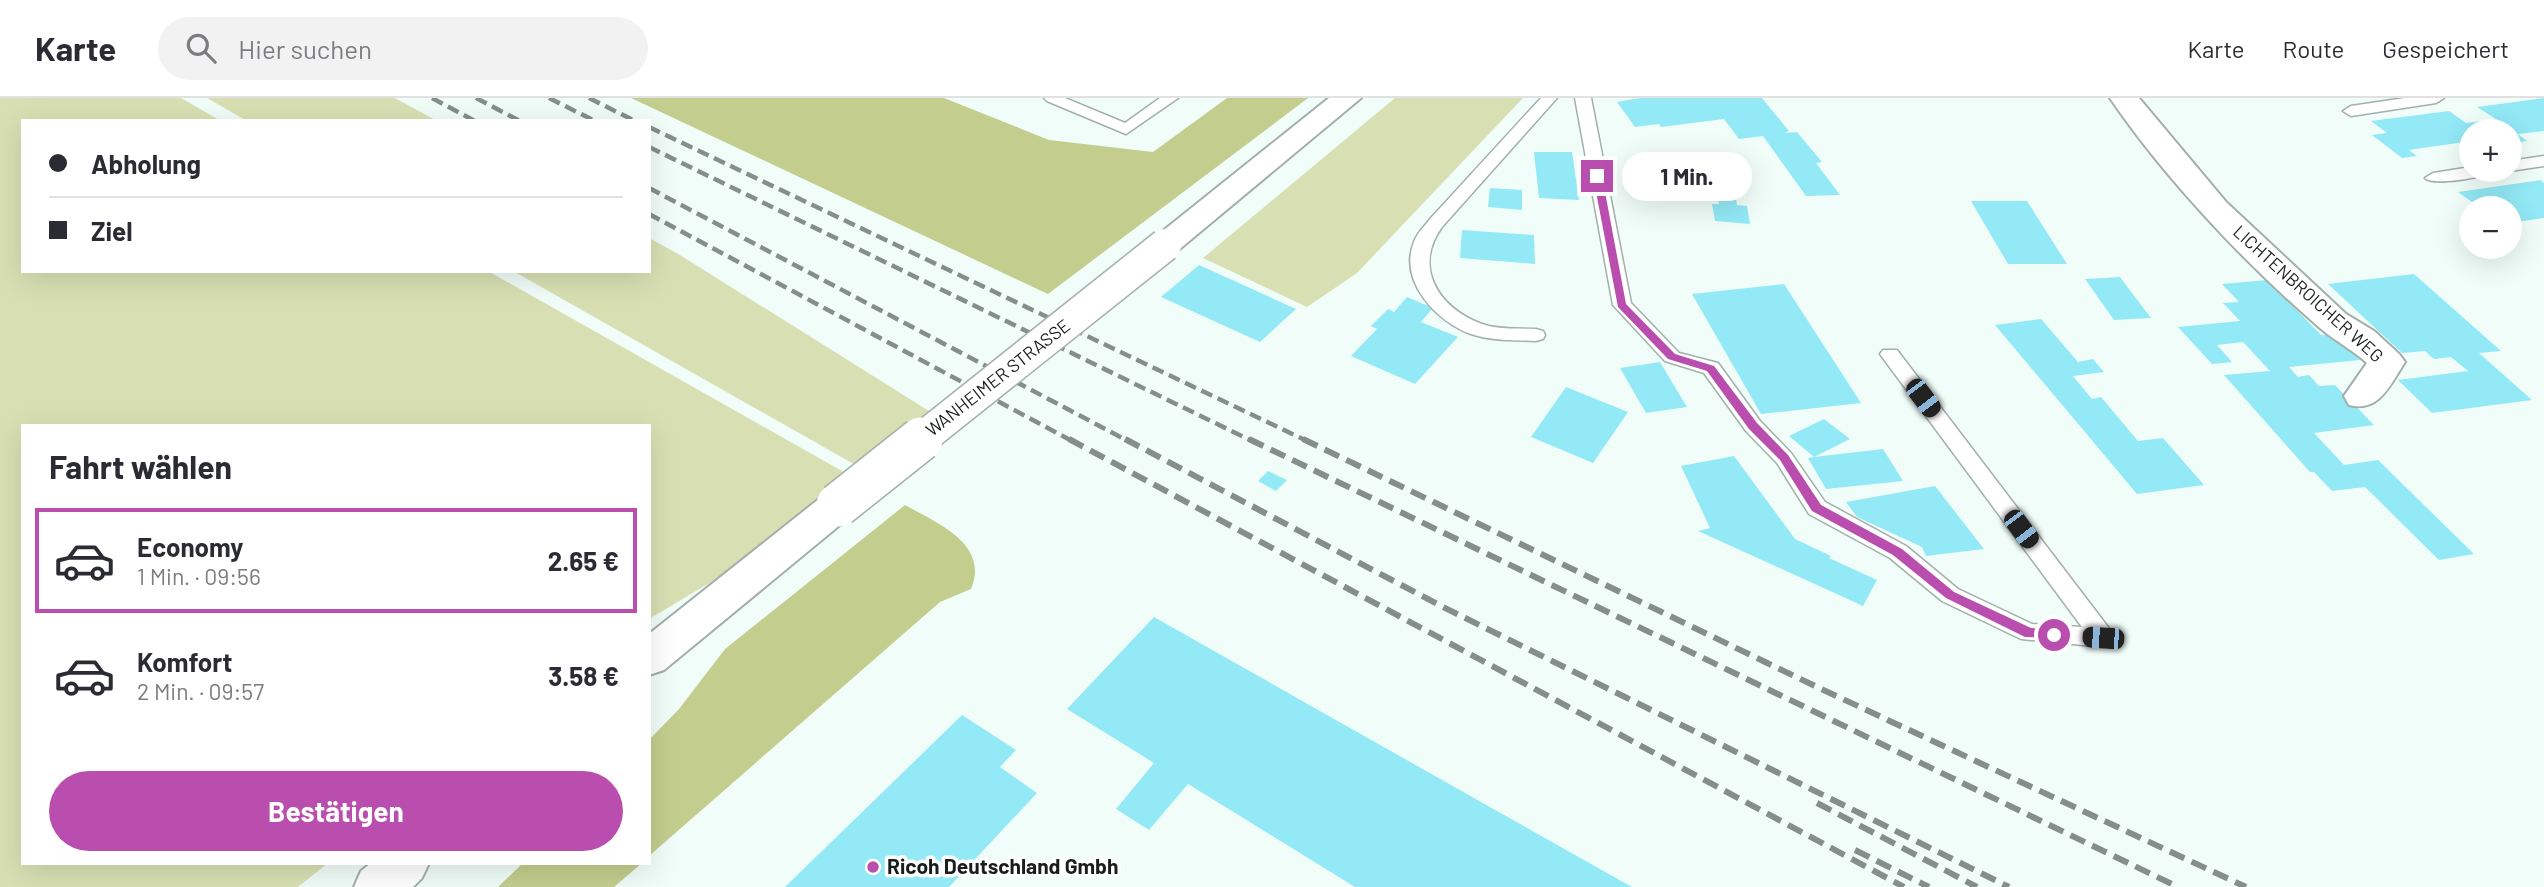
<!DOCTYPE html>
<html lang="de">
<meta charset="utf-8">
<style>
body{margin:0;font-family:Barlow,sans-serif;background:#f2f2f3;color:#2b2b33;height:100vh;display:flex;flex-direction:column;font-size:26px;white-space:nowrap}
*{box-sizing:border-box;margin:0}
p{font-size:23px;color:#7c7c81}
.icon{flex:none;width:38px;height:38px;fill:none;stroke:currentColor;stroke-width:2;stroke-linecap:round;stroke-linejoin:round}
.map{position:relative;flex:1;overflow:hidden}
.drawer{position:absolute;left:21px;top:326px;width:630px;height:441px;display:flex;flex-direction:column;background:#fff;border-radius:0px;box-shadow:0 7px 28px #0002}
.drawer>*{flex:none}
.hud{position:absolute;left:21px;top:21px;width:630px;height:154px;border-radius:0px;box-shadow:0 7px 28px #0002;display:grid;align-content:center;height:154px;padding:0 28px;background:#fff}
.fabs{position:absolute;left:2459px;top:21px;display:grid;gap:14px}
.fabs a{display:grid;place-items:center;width:63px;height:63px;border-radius:50%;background:#fff;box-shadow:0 7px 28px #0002;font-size:35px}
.end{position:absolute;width:32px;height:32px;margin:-16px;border:9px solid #b94eaf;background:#fff;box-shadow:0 0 0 4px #fff}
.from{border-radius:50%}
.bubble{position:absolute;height:49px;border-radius:24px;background:#fff;box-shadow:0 7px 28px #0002;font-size:23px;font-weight:700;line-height:49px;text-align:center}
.car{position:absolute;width:21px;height:42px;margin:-21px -10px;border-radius:9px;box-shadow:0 0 5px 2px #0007;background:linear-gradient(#222 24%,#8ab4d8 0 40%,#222 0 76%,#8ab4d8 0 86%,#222 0)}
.hud b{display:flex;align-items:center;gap:24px;height:66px;font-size:26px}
.hud b+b{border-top:2px solid #e1e1e2}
.hud i{width:18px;height:18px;background:#2b2b33}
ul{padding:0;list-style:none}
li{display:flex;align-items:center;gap:21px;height:105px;margin:0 14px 10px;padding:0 14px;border:4px solid transparent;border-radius:0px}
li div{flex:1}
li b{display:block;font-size:26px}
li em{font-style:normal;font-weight:700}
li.selected{border-color:#b94eaf}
li>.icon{width:63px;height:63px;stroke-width:1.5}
h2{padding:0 28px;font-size:32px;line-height:84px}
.cta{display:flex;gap:14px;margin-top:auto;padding:14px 28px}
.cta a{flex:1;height:80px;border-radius:42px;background:#b94eaf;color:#fff;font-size:28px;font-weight:700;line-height:80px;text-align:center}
header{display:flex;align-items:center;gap:42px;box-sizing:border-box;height:98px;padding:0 35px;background:#fff;border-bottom:2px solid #e1e1e2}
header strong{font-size:33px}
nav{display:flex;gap:38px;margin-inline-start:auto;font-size:24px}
.search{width:490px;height:63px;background:#f2f2f3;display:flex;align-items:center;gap:18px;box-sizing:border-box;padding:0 24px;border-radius:38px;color:#7c7c81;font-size:26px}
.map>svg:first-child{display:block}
.green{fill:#d8e0b3}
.forest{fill:#c3ce8e}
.building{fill:#93e9f6}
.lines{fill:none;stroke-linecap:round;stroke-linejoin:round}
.lane-casing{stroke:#a3afab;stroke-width:3}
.street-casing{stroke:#a3afab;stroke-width:4}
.secondary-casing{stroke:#a3afab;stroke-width:4}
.lane{fill:#fff;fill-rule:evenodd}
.street{fill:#fff;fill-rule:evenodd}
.secondary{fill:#fff;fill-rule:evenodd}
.rail-far1{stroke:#858e8b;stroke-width:4.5;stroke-dasharray:12 6;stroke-linecap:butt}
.rail{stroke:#858e8b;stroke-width:6;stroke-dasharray:16 8;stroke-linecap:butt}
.secondary-bridge-far1-casing{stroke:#a3afab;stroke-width:35;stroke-linecap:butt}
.secondary-bridge-casing{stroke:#a3afab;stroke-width:46;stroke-linecap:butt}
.secondary-bridge-far1{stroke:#fff;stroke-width:32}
.secondary-bridge{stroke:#fff;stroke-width:43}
.route{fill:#b94eaf}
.poi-dot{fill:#b94eaf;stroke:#fff;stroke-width:2.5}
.labels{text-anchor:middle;stroke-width:7;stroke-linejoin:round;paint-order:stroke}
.street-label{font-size:18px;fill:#191d1c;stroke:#fff}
.near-poi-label{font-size:21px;font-weight:bold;fill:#191d1c;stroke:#fff;text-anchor:start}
</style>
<header>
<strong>Karte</strong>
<div class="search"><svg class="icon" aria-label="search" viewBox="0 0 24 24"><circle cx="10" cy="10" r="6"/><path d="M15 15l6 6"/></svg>Hier suchen</div>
<nav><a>Karte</a><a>Route</a><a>Gespeichert</a></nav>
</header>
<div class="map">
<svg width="2544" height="789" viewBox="0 0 2544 789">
<rect width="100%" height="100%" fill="#f0fdf9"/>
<path class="green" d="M0,0H181L221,23H23V173H488L849,377L718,480L649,521V327H23V765H328L298,789H0Z
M207,0H395L437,23H247Z
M1395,0H1523L1357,175L1307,209L1203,160Z
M649,140L680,157L929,313L859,369L513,173H649Z"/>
<path class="forest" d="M631,0H944L1049,42L1153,54L1227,0H1308L1048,196Z
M905,407C937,425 990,446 971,491L940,504L649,758V642L679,611L725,551Z
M523,765H642L614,789H498Z"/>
<path class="building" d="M1640,0H1762L1789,33L1785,35L1797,34L1822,64L1816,65L1840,97L1806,98L1763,38L1739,41L1724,21L1661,29L1659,26L1635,29L1617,4Z
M2544,0V33L2518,36L2527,43L2510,46V33H2471V43L2409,52L2417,58L2402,60L2372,37L2387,35L2371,23L2449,13L2466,25L2496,21L2477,9Z
M1534,54H1572L1579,102L1539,100Z
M1711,60L1729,61L1737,107L1747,108L1750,126L1715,123L1712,106H1719Z
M2541,82L2544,85V120L2510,125V110H2480L2458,94Z
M1490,90L1522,92V112L1488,109Z
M1971,103H2027L2067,166H2008Z
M1462,132L1534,137L1535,166L1460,160Z
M1199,167L1296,211L1260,244L1161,199Z
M2414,176L2501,253L2479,255L2532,302L2432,315L2398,282L2468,273L2451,259L2434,261L2425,253L2402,255L2328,186Z
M2120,179L2132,195L2151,220L2114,222L2085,181Z
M2267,182L2321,237L2334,236L2360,262L2289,269L2298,279L2309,277L2319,288L2335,287L2374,327L2314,335L2344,367L2378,362L2474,456L2439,462L2365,389L2332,393L2314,374H2310L2224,277L2270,273L2243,244L2217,247L2232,264L2212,266L2178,229L2240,223L2223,205L2239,204L2222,186Z
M1784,186L1861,305L1761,316L1692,196Z
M1407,199L1433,210L1421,224L1458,239L1415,286L1351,258L1377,231L1371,228L1388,211L1394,214Z
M2041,221L2078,264L2093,261L2104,274L2073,278L2092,301L2101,299L2138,343L2163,340L2204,387L2137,396L1995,227Z
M1660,264L1687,309L1646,315L1620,270Z
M1566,289L1628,314L1593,365L1531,339Z
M1824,321L1850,341L1814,359L1883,351L1903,383L1826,391L1808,360L1814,359L1789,338Z
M1734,358L1795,441L1831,458L1829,460L1877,482L1863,508L1698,433L1710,430L1681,368Z
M1268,373L1287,382L1276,393L1258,383Z
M1935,388L1984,451L1926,458L1922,449L1857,419L1846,404Z
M1154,519L1481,704L1632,789H1355L1188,686L1149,732L1116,711L1154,665L1067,611Z
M962,617L1016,652L1000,669L1037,695L949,789H785Z"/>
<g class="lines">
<g class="lane-casing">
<path id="lane" d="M1044,0H1065L1125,25L1160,0H1178L1126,36L1047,3Z
M1541,0H1557L1442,129C1413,169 1438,210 1482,226C1498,232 1519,230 1536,231L1543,233L1545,237L1543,241L1536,243C1514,242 1492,243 1471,236C1437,224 1398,183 1414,144C1417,135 1425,128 1430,121Z
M1575,0H1591L1631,205L1679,255L1718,265L1760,323L1791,355L1825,404L1906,448L1958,491L2032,526L2082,529L1880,256L1883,252H1897L2111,533L2115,540L2111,547L2103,549L2021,541L1942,503L1890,460L1809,416L1777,365L1746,333L1704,275L1665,263L1613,207Z
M2405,0H2444L2436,5L2351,18L2343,13L2351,8Z
M2544,58V68L2510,73L2505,72H2510V63Z
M2471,69V72H2494C2486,80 2432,88 2425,80L2433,75Z"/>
</g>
<g class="street-casing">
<path id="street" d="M2110,0H2139L2226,104L2346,216L2374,233L2399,256L2405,264C2390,287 2379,315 2349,307L2344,298L2367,265C2353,252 2335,243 2320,230C2246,166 2165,81 2110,0Z"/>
</g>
<g class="secondary-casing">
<path id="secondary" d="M1329,0H1361L1176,154L1165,157L1154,154L1149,147L1154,140Z
M838,393L852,397L857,407L852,417L664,572L649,577V536L824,397Z
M371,765H429L422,780L413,789H354L361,773Z"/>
</g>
<use href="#lane" class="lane"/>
<use href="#street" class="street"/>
<use href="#secondary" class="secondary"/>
<path class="rail-far1" d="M432,0L475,23
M476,0L520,23
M549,0L595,23
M589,0L635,23
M649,29L1307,343
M649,49L1252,343
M649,90L1128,343
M649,116L1072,343"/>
<path class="rail" d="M1069,341L1904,789
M1125,341L1443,509L2009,789
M1249,341L2178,789
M1303,341L1817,589L2246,789
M1817,705L1977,789
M1855,752L1929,789"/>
<g class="secondary-bridge-far1-casing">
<path id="secondary-bridge-far1" d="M919,343L1165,147"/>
</g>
<g class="secondary-bridge-casing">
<path id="secondary-bridge" d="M838,407L921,341"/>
</g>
<use href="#secondary-bridge-far1" class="secondary-bridge-far1"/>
<use href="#secondary-bridge" class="secondary-bridge"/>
</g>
<path class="route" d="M1597,75L1602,78L1626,206L1675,256L1714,268L1757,325L1788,357L1821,407L1902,451L1954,494L2031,530L2058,533V540L2025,539L1946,500L1893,457L1812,413L1780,362L1749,331L1707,273L1668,261L1618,209L1593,78Z"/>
<circle class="poi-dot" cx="873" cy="769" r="7"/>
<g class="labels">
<g class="street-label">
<text transform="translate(2308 196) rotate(42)" y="6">LICHTENBROICHER WEG</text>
<text transform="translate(998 280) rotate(-38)" y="6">WANHEIMER STRASSE</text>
</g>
<g class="near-poi-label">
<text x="887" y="776">Ricoh Deutschland Gmbh</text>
</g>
</g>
</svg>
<div class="fabs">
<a>+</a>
<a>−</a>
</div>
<i class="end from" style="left:2054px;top:537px"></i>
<i class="end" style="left:1597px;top:78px"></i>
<div class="bubble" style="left:1622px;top:54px;width:130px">1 Min.</div>
<i class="car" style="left:1923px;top:300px;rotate:143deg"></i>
<i class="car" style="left:2021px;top:431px;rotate:143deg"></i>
<i class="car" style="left:2103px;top:540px;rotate:274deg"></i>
<div class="hud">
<b><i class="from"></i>Abholung</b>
<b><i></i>Ziel</b>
</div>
<section class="drawer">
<h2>Fahrt wählen</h2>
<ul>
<li class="selected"><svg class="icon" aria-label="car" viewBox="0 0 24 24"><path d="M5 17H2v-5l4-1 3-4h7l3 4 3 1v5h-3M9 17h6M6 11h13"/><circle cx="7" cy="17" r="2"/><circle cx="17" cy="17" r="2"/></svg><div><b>Economy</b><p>1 Min. · 09:56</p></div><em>2.65 €</em></li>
<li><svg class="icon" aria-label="car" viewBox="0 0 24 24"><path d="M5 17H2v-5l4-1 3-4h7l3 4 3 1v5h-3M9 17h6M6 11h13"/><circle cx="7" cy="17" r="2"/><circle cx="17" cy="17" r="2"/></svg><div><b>Komfort</b><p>2 Min. · 09:57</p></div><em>3.58 €</em></li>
</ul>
<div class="cta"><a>Bestätigen</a></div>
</section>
</div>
